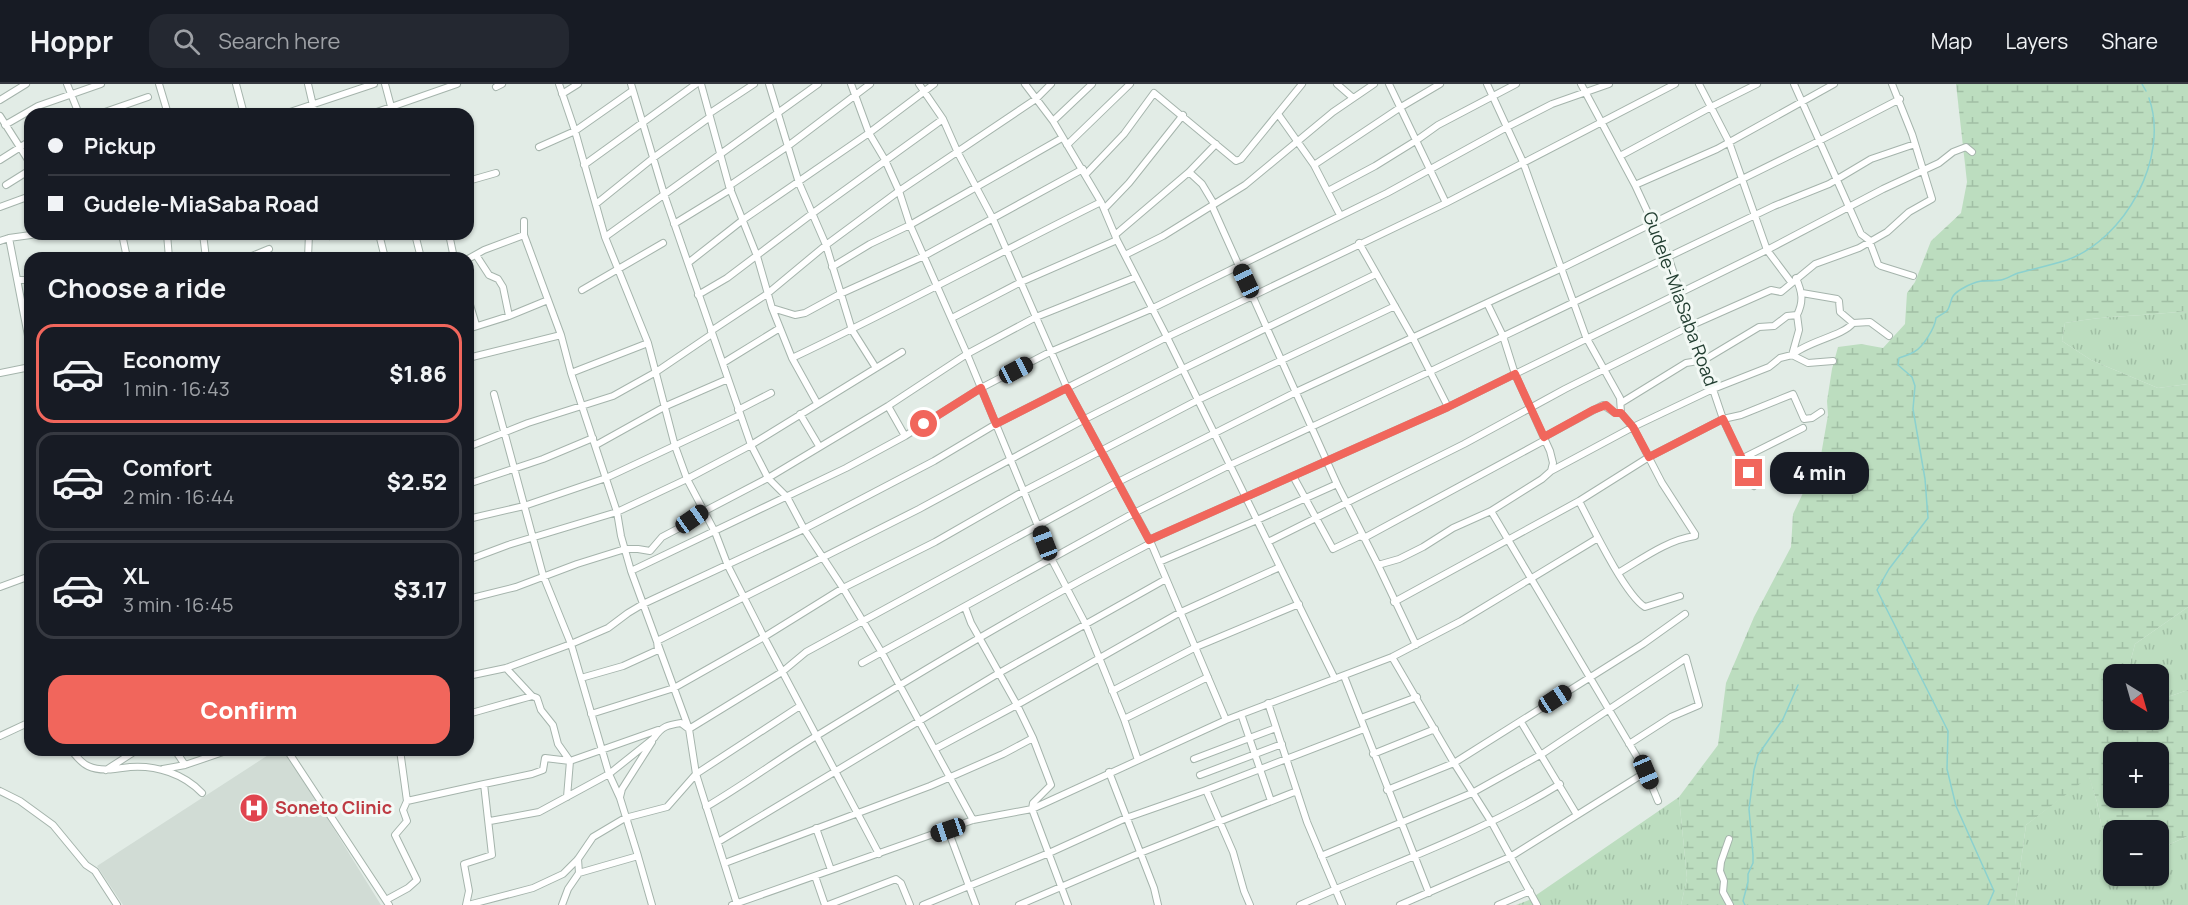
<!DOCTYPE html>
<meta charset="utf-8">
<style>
body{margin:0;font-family:Manrope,sans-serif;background:#242831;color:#f1f3f6;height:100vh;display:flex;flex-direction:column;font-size:22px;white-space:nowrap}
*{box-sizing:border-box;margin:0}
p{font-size:20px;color:#9ea1a6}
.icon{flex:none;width:33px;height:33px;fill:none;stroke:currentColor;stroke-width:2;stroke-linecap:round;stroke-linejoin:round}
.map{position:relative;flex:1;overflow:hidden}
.drawer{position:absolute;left:24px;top:168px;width:450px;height:504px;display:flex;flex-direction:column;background:#171b24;border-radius:18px;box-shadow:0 2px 4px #0004}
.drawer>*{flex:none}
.guide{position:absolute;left:24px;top:24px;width:450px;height:132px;border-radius:18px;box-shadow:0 2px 4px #0004;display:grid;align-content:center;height:132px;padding:0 24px;background:#171b24}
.needle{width:39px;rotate:143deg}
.controls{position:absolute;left:2103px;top:580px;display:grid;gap:12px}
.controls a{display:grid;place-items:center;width:66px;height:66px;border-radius:12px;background:#171b24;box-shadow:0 2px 4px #0004;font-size:30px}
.end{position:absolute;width:27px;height:27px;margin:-14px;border:8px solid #f1665c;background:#fff;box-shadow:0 0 0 3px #fff}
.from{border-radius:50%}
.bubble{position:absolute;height:42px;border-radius:18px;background:#171b24;box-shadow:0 2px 4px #0004;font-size:20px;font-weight:800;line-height:42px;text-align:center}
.car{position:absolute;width:18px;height:36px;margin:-18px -9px;border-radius:8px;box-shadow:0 0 4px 2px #0007;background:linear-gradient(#222 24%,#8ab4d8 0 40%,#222 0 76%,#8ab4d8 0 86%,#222 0)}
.guide b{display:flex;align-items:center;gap:21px;height:57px;font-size:22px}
.guide b+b{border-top:2px solid #363941}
.guide i{width:15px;height:15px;background:#f1f3f6}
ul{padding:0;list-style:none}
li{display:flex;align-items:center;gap:18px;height:99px;margin:0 12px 9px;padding:0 12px;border:3px solid #363941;border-radius:18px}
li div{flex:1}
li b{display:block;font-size:22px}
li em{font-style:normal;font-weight:800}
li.selected{border-color:#f1665c}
li>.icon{width:54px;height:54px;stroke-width:1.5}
h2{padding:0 24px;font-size:27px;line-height:72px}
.button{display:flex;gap:12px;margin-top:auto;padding:12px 24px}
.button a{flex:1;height:69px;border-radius:18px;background:#f1665c;color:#fff;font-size:24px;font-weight:800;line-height:69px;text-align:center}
header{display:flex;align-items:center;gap:36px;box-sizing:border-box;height:84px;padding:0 30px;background:#171b24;border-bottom:2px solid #363941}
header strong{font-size:28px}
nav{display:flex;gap:33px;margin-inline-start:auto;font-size:21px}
.search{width:420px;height:54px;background:#242831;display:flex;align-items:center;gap:15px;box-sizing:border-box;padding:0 21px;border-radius:18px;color:#9ea1a6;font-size:22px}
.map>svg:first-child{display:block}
.built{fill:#d1dcd5}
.grass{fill:url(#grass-tufts)}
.wetland{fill:url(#wetland-marsh);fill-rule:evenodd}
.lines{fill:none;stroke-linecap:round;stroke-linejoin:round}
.stream{stroke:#8bd1cf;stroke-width:1.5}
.minor-casing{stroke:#a5b4ac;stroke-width:8}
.minor{stroke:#fff;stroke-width:6}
.route{stroke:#f1665c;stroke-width:8}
.labels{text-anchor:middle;stroke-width:6;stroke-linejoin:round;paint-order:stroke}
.street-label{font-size:18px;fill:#223e31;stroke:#f3f9f5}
.health-label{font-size:18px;font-weight:bold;fill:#be3a42;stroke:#f3f9f5;text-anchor:start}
</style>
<header>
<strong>Hoppr</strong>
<div class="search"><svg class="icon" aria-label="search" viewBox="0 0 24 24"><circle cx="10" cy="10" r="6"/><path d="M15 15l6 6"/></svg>Search here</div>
<nav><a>Map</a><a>Layers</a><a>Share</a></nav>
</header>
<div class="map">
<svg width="2188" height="821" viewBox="0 0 2188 821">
<defs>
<pattern id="grass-tufts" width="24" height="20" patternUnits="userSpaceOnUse" patternTransform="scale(1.5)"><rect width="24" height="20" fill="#bcddbf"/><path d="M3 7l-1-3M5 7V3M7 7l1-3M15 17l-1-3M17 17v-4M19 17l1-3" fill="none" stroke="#a1bfa5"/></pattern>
<pattern id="wetland-marsh" width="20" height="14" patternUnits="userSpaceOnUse" patternTransform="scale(1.5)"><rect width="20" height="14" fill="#bcddbf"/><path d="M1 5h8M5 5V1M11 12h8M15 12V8" fill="none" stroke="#a1bfa5"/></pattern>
</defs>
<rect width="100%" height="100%" fill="#e2ece6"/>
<path class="built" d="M276,666H285L381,821H123L97,782Z"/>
<path class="grass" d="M2188,227V300L2158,304L2091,276L2062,257L2065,239C2106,231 2147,232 2188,227Z
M2188,523V606L2159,616L2158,591H2127L2135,560Z
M2089,692L2097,718L2106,767L2113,768L2114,792H2158L2159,765L2188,752V821H2015L2026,741Z
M1679,713L1687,794L1681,821H1516L1529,816Z"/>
<path class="wetland" d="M1956,0H2188V227C2147,232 2106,231 2065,239L2062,257L2091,276L2158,304L2188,300V523L2135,560L2127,591H2114V636H2158L2159,616L2188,606V752L2159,765L2158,747H2114L2113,768L2106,767L2097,718L2089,693L2026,741L2015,821H1681L1687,794L1679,713L1718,661L1726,599L1754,533L1791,463L1793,430L1821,371L1828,331L1827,317L1832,285L1838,263L1861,260L1883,264L1905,240L1907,209L1915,198L1931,157L1961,129L1967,98ZM2114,669H2158V714H2114Z"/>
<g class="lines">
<path class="stream" d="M2142,0L2146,7
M1745,821L1743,817L1748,798V790L1753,779V771L1749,725L1754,686L1758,671L1783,635L1798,601
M1988,821L1994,807L1956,722L1947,685L1948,647L1877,506L1889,485L1928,434L1925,395L1913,325L1915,302L1912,293L1898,281L1899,274C1904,272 1909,271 1914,268C1923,263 1935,244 1936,234C1950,225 1947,229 1952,214C1954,208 1968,201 1974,199C1983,195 1992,198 2001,196C2007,195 2012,191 2018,189C2034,185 2051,181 2067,176C2125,155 2170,74 2149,14"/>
<g class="minor-casing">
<path id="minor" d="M67,0L79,30
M159,0L168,30
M236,0L244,30
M308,0L315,30
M385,0L393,30
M559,0L575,47L605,153L648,259L675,362L687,395L715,448L728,482L764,553L879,770
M631,0L664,110L751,361L768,394L787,413L804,445L843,504L882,569L973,736
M701,0L729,102L757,172L772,224L792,274L817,319
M769,0L799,99L826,161L852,246L876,284
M851,0L869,49L885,76L899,107L910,141L967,270L1052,476L1085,539L1124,635L1138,676
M919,0L943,35L958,69L993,135L1067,304L1151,459L1226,636
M1025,0L1053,37L1101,118L1117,156L1167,253L1335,595
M1337,0L1352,13
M1389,0L1446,119
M1487,0L1523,78L1586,253L1620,314L1621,329L1633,343L1662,399L1695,450
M1581,0L1635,101L1668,172L1723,335L1754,402
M1699,0L1729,58L1767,166L1791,198
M1794,0L1849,123L1861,150L1869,156L1878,180L1881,182L1913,192
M496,3L502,0
M562,10L578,0
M0,16L26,0
M710,29L754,0
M99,30L148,13
M284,30L374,0
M371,30L457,0
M1278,30L1314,81L1340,131
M0,32L30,79
M1053,37L1092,0
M5,41L38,22L101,0
M1067,61L1130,0
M539,63L575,47L632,7
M1620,72L1711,23L1757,0
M0,76L30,57
M584,81L696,0
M1314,81L1401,23L1440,0
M1189,88L1202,100L1214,120L1212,122L1337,400L1378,481L1416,561
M1085,91L1124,50L1154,9L1236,77L1241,75L1302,0
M468,97L496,89
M6,101L30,86
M1635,101L1717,65L1834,0
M729,102L788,62L870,0
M1328,107L1375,82L1417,56L1438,41L1516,0
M596,120L653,74L710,33
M0,123L30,112
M1104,125L1129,99L1183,31
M524,137V151L561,251L571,289L617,428L621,452L631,487L689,645L696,690L737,820
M674,140L731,105
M122,150L127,174
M167,150L169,174
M203,150L206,174
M379,150L385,174
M415,150L421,174
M449,150L454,174
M1115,151L1189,88L1216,60
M330,152L335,150
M605,153L818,0
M9,154L30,262
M0,157L9,154L38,150
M1359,159L1413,254L1448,323
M476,171L489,191L498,195L503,203L509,232
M1125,171L1163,152L1245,101L1333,28L1374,0
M247,174L269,165
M308,174L309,150
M468,175L484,166L524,151
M688,179L744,135L869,49L934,0
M832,183L870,160L910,141L1062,54
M18,196H30
M582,206L663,159
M1802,209L1837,215L1839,217L1840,228L1853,239L1870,238L1889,252
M698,211L727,194L813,129L943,35
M468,214L476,241
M772,224L795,231L805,229L840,210L924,172L1083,85
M1797,231L1799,246L1792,271C1808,257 1843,252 1853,239
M952,234L1021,198L1117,156
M468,245L509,232L548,216
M711,247L767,210L826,161L899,107L1036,15L1051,0
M468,274L561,251
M792,274C896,225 998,169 1101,118
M723,279L780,244
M0,289L30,283
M571,289L648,259
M494,310L543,491L571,560L609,690L620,714L638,772L652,821
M1621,319L1686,279L1704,276L1759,243L1774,242L1787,232L1797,231C1804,217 1802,208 1796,194
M888,322L905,352
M738,326L771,309
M800,330L819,362
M1544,353L1603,321L1615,329H1621
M596,361L666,322L728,295
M468,363L528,339L613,312L656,288L712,250
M1741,375L1803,344
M1551,387L1633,343L1713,305L1769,283L1780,274L1792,271L1808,279L1833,277
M1293,392L1333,465L1360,452L1364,454L1545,356
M468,400L543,375L593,354
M1579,417C1591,440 1625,511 1645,523L1680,512
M1491,427L1646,688L1658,717
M468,435L524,422L606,394L740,331
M1149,456L1448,323L1767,166L1883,105L1939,79L1953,68L1966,63L1972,68
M1268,458L1464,360L1565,305L1692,241L1771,206L1781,208L1815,180L1859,164L1887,148L1909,128L1932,115L1912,50L1892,0
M468,476L508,461L617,428L687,395L751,361L902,268
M1159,478L1257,436L1337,400
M1378,481L1399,475L1423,463L1453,444L1491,427L1542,395L1551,387L1553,379L1550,367L1515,290L1503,252L1487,219
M631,487L846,384L905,352L981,304L1050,268L1151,225L1387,109L1507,43L1552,20L1609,0
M1618,489C1642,475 1667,456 1695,452
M0,503L30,492
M468,515L516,503L577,480L625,465H638L650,467L662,453L681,443L703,428L768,394L888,322L967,270L1036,233L1136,193
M1394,518L1579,417L1649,373L1723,335L1741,331L1793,310L1804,335L1812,334L1821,328
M965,523L971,539L1017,621L1033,654L1051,701L1033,719L1032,725L1068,821
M1392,573L1454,679L1492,739L1537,821
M862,579L1134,429L1230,381L1431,287L1774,122L1829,100L1871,75L1915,60
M506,584L532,612L537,614L541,626L553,641L558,660L570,677L567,713
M468,592L506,584L571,560L608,544L628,529L643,520L804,445L934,377L996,340L1167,253L1446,119L1675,0
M1344,592L1429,809
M581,594L623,582L658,566L657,557L919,425L1085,335L1183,285L1376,190
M1112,607L1196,563L1299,520
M1268,619L1307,738L1342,821
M468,630L532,612
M591,630L674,604L764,553L843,504L935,458L1024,407L1198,316L1395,222
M1241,630L1271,717
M1361,634L1417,613
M1124,635L1208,593
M1521,638L1577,731
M0,652L30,638
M935,665L1017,621L1179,529L1280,483
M71,666C76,672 81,679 88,682C101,688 116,685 130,683C157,681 184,690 202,709
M175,666L185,681
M287,666L389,821
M1373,670L1435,645
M1194,675L1276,644
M163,685L185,681L229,666
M106,686L137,666
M1109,688L1154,804L1158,821
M1200,691L1282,660
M1206,706L1233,768L1244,807L1250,821
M1387,706L1454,679L1643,560L1685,530
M0,707L20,717L53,741L86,781L95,787L117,821
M620,713L622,705L652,658
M407,717L484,700
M706,723C745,700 780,674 818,651C927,584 1037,518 1151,459
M490,737L539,728L609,690L654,654C662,642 668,641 681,639L689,645L782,588L806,568L1118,398L1296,308L1562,184L1813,60L1900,15
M816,744L831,786
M948,746L976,821
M1729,755L1721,778L1720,787L1724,797L1723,808L1730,821
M718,758L999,589L1166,495
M1321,772L1472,709L1542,670L1686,574L1699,621L1671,633L1629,660
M725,779L930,702L1003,670L1033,654
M579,789L638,772
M815,792L825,821
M386,816L408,804L417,796L395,751L407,737L403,726L407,717L400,666
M466,821L469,807L464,780L492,771L484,700L532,690L543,686L545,674L570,677L658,646
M468,821L533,804L563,790L578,775L593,753L625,734L667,723L696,690L800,622
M562,821L568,805L579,789L578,775
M732,821L973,736L1032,725L1226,636L1392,573L1461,537L1598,454
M828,821L896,795L901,799L910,821
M923,821L1049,769L1126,734L1206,706L1364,645
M1019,821L1140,769L1297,707
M1300,821C1387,781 1478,751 1560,700
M1400,821L1510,773L1646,688
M1498,821L1530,807"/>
</g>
<use href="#minor" class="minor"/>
</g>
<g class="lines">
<path class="route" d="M924,340L981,304L996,340L1067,304L1149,456L1448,323L1515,290L1544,353L1593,326L1606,321L1615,329H1621L1633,343L1649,373L1723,335L1749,389"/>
</g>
<defs>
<g id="hospital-disc" transform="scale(1.5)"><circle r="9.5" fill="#e0444e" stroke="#f3f9f5"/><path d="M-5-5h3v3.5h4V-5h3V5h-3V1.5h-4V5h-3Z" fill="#fff"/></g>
</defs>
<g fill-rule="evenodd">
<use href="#hospital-disc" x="254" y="724"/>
</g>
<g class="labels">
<g class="street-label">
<text transform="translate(1680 215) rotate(70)" y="6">Gudele-MiaSaba Road</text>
</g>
<g class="health-label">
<text x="275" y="730">Soneto Clinic</text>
</g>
</g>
</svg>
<div class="controls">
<a><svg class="needle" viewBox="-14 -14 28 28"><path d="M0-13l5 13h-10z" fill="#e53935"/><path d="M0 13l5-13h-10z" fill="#9ea1a6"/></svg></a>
<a>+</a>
<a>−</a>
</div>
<i class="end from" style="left:924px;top:340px"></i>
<i class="end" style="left:1749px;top:389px"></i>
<div class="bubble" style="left:1770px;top:368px;width:99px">4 min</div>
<i class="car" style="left:1246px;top:197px;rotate:335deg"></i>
<i class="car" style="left:1016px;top:286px;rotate:62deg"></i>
<i class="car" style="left:692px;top:435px;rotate:55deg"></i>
<i class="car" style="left:1045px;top:459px;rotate:339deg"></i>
<i class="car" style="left:1555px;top:615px;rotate:57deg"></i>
<i class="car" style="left:1646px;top:688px;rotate:157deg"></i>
<i class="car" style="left:948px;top:746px;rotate:251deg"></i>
<div class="guide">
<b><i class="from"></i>Pickup</b>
<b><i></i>Gudele-MiaSaba Road</b>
</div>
<section class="drawer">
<h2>Choose a ride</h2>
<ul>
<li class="selected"><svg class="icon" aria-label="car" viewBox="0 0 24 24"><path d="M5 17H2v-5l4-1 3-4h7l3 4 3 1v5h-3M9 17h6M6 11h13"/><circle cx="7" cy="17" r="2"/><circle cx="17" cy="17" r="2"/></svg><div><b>Economy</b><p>1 min · 16:43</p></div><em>$1.86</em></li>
<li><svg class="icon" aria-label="car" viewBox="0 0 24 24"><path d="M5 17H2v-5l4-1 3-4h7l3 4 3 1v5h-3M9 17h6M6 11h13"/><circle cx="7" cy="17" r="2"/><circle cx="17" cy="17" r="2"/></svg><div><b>Comfort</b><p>2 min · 16:44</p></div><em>$2.52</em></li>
<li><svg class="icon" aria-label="car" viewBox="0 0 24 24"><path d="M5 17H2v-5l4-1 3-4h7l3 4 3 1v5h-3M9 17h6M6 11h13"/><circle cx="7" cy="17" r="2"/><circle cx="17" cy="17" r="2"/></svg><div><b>XL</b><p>3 min · 16:45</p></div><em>$3.17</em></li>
</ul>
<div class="button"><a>Confirm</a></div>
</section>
</div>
